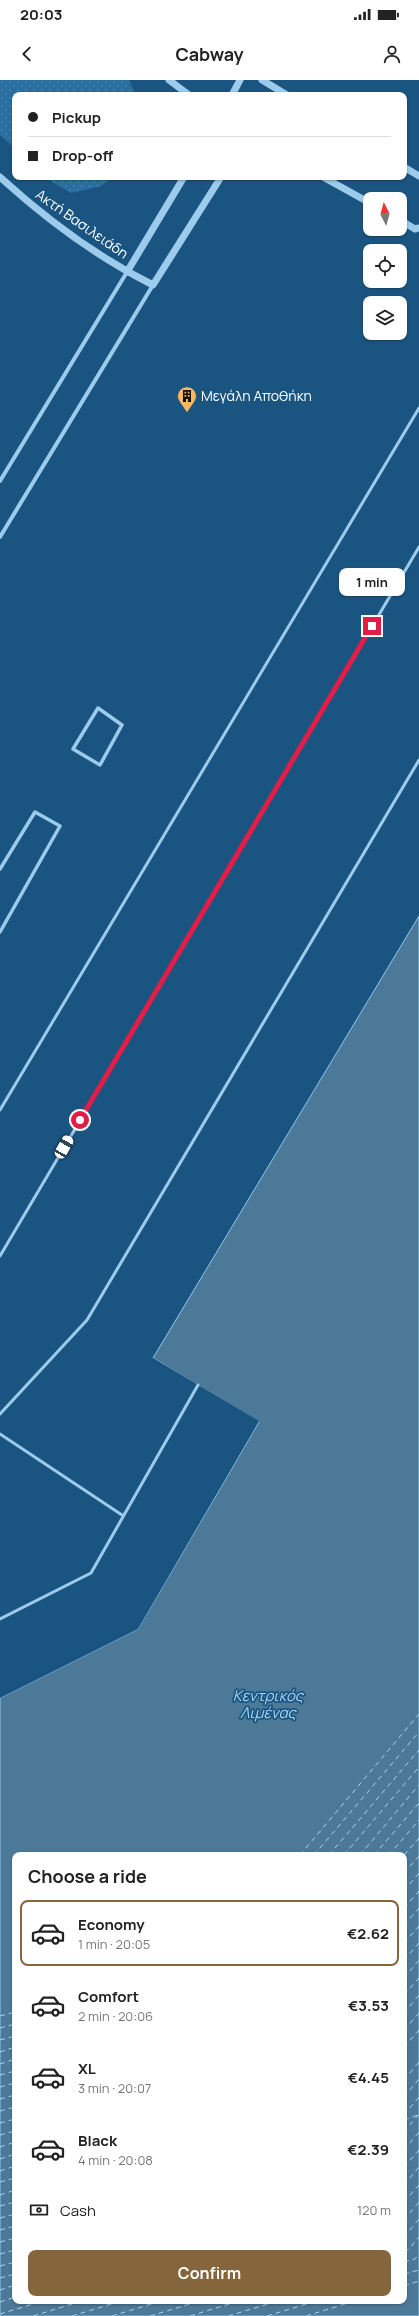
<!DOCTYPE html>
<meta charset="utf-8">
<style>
body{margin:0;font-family:Manrope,sans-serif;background:#f6f6f6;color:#222;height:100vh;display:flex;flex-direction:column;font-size:15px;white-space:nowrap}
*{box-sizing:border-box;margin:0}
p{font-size:13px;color:#767676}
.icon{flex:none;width:22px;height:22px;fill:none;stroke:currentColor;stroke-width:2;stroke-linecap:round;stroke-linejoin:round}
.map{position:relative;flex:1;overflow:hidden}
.panel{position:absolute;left:12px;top:1772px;width:395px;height:452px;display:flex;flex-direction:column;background:#fff;border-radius:8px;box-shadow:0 1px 3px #0004}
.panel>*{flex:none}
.hud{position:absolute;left:12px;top:12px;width:395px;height:88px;border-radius:8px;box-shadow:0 1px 3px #0004;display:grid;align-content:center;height:88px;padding:0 16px;background:#fff}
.needle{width:26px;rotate:354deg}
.fabs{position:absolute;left:363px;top:112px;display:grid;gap:8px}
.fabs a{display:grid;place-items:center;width:44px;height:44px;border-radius:8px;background:#fff;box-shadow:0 1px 3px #0004;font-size:20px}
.end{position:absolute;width:18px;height:18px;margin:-9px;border:5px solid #e11d48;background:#fff;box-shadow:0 0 0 2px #fff}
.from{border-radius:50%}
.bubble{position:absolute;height:28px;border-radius:8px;background:#fff;box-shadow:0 1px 3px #0004;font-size:13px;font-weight:700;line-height:28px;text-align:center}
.car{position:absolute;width:12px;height:24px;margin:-12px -6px;border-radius:5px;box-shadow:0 0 3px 1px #0007;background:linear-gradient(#fff 24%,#345 0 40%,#fff 0 76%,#345 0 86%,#fff 0)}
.hud b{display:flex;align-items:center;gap:14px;height:38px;font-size:15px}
.hud b+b{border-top:1px solid #e0e0e0}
.hud i{width:10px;height:10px;background:#222}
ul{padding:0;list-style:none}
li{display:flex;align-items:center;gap:12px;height:66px;margin:0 8px 6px;padding:0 8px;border:2px solid transparent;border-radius:8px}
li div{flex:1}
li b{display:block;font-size:15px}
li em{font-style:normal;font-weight:700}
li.active{border-color:#85653b}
li>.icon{width:36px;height:36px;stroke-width:1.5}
h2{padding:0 16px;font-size:18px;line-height:48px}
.pay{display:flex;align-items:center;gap:10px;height:44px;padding:0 16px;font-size:15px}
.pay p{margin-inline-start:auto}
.cta{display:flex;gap:8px;margin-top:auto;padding:8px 16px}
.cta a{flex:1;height:46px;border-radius:8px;background:#85653b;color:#fff;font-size:16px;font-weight:700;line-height:46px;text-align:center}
.status{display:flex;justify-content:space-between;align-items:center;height:28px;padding:0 20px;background:#fff;direction:ltr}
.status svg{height:11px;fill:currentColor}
header{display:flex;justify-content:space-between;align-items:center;height:52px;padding:0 16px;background:#fff;font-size:18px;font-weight:700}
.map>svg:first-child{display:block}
.grass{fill:url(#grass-dots)}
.water{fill:#4d7999;stroke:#90c8ed;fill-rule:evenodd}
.pier{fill:#1a5581}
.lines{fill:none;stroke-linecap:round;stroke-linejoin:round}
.ferry{stroke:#a9d5f2;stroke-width:1;stroke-dasharray:5 4;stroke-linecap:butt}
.service{stroke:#9dcbeb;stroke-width:3}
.pedestrian{stroke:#9dcbeb;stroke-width:3.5}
.minor{stroke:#9dcbeb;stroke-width:4}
.tertiary{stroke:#9dcbeb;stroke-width:7}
.route{stroke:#e11d48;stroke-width:5}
.labels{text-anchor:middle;stroke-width:3.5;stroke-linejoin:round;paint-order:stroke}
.street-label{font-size:14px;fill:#fff;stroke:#1a5581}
.poi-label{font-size:14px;fill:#fff;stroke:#1a5581;text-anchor:start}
.water-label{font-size:15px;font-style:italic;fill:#a9d5f2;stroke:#1a5581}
</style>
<div class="status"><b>20:03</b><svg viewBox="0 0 49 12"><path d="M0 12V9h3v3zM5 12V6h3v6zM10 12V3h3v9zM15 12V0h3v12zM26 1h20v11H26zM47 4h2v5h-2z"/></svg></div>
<header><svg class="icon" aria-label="back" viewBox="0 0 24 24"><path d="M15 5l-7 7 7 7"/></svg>Cabway<svg class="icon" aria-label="person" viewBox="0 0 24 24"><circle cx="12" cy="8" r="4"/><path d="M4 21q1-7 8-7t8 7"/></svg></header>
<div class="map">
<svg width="419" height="2236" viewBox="0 0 419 2236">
<defs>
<pattern id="grass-dots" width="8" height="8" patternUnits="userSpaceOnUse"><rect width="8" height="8" fill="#296e9e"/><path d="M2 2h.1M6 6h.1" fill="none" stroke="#4984ad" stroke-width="1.8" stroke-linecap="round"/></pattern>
</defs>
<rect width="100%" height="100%" fill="#1a5581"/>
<path class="grass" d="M0,0H129L136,15H15V69L0,55Z
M44,97H113L101,106L71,113Z"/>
<path class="water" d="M419,836V2236H0V1618L138,1549L259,1342L153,1278ZM15,1775H404V2221H15Z"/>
<path class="pier" d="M153,1278L259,1341L138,1549L0,1618V1616L137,1548L257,1342L151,1279Z"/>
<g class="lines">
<path class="ferry" d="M300,1775L419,1634
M314,1775L419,1652
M329,1775L419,1670
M344,1775L419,1687
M360,1775L419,1705
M374,1775L419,1723
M389,1775L419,1740
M404,1775L419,1758
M404,1793L419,1776
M404,1811L419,1793
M404,1828L419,1811
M404,1845L419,1828
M404,1863L419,1846
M404,1880L419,1863
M404,1898L419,1880
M404,1915L419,1898
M404,1933L419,1915
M0,1936L15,1932
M0,1948L15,1944
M404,1950L419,1933
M0,1960L15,1956
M404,1967L419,1950
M0,1972L15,1967
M0,1984L15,1979
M0,1995L15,1991
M404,2000L419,1982
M0,2007L15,2003
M404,2017L419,1999
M0,2019L15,2015
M0,2031L15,2027
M404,2035L419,2017
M404,2040L418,2035
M0,2043L15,2039
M404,2052L419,2034
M0,2055L15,2051
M0,2067L15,2062
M404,2070L419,2052
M0,2079L15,2074
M404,2087L419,2070
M0,2091L15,2086
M0,2102L15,2098
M404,2105L419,2087
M0,2115L15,2110
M404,2122L419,2105
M0,2126L15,2122
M0,2138L15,2134
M404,2140L419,2122
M0,2150L15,2146
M404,2157L419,2139
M0,2162L15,2158
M404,2171L409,2169L419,2157
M0,2174L15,2170
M404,2182L415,2179L419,2174
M0,2186L15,2182
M404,2194L419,2190
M0,2198L15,2194
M404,2206L419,2201
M0,2210L15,2205
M0,2222L15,2217
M0,2234L43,2221
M33,2236L82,2221
M72,2236L121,2221
M112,2236L161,2221
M150,2236L200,2221
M190,2236L239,2221
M228,2236L278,2221
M267,2236L316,2221
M306,2236L355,2221"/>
<path class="service" d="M0,1030L419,328
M0,1176L419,467
M0,1334L87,1240L419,680
M0,1354L122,1435
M0,1539L91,1493L198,1305"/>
<path class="pedestrian" d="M98,628L122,645L100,685L73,669Z
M0,789L35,732L60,746L0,852"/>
<path class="minor" d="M0,401L127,192
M0,457L153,205"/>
<path class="tertiary" d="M169,0L189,15
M262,0L287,15
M232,15L240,0
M404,87L419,96
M0,97C46,139 97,177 153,205L221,97
M323,97L370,123
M400,140L415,149L419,148
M127,192L184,97"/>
</g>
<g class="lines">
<path class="route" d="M80,1040L372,546"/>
</g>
<defs>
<g id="building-pin" transform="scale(1)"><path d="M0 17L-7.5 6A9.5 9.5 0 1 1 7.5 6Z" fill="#fdb759" stroke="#1a5581"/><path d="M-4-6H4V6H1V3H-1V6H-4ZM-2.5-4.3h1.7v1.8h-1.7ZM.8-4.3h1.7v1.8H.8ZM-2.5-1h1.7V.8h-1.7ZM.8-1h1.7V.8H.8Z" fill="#111"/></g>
</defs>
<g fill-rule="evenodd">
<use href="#building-pin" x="187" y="316"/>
</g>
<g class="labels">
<g class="street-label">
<text transform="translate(82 144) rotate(35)" y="5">Ακτή Βασιλειάδη</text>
</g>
<g class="poi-label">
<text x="201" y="321">Μεγάλη Αποθήκη</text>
</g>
<g class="water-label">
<text x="268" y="1621">Κεντρικός<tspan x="268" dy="17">Λιμένας</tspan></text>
</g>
</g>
</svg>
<div class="fabs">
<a><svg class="needle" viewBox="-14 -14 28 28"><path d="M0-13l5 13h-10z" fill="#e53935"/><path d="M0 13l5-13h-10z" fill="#767676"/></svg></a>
<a><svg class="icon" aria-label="locate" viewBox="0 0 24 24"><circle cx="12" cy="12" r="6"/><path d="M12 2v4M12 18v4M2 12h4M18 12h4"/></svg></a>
<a><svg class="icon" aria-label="layers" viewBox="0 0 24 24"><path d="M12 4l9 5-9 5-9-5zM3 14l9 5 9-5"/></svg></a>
</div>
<i class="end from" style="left:80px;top:1040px"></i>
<i class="end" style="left:372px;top:546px"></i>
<div class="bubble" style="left:339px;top:488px;width:66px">1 min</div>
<i class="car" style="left:64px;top:1067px;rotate:30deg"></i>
<div class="hud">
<b><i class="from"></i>Pickup</b>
<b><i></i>Drop-off</b>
</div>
<section class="panel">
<h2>Choose a ride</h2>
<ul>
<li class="active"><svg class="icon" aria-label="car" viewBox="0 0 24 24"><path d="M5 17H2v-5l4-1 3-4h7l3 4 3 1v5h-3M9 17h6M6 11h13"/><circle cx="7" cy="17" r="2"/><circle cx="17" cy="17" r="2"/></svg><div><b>Economy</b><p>1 min · 20:05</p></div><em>€2.62</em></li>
<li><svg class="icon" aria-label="car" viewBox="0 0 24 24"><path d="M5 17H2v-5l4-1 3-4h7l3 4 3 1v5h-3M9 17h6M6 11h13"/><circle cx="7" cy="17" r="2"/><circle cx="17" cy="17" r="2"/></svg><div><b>Comfort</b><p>2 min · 20:06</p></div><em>€3.53</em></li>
<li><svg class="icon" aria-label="car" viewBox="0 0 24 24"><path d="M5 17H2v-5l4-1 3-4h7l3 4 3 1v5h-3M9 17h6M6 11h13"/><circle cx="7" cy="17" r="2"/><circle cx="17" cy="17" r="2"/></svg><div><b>XL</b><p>3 min · 20:07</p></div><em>€4.45</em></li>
<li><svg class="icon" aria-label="car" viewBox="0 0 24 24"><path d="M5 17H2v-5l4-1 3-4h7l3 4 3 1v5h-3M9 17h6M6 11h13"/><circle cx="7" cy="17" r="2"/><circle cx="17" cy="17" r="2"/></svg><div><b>Black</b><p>4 min · 20:08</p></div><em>€2.39</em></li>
</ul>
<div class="pay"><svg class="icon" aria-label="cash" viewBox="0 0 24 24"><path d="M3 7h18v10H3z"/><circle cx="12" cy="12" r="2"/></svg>Cash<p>120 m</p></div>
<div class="cta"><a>Confirm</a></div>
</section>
</div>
